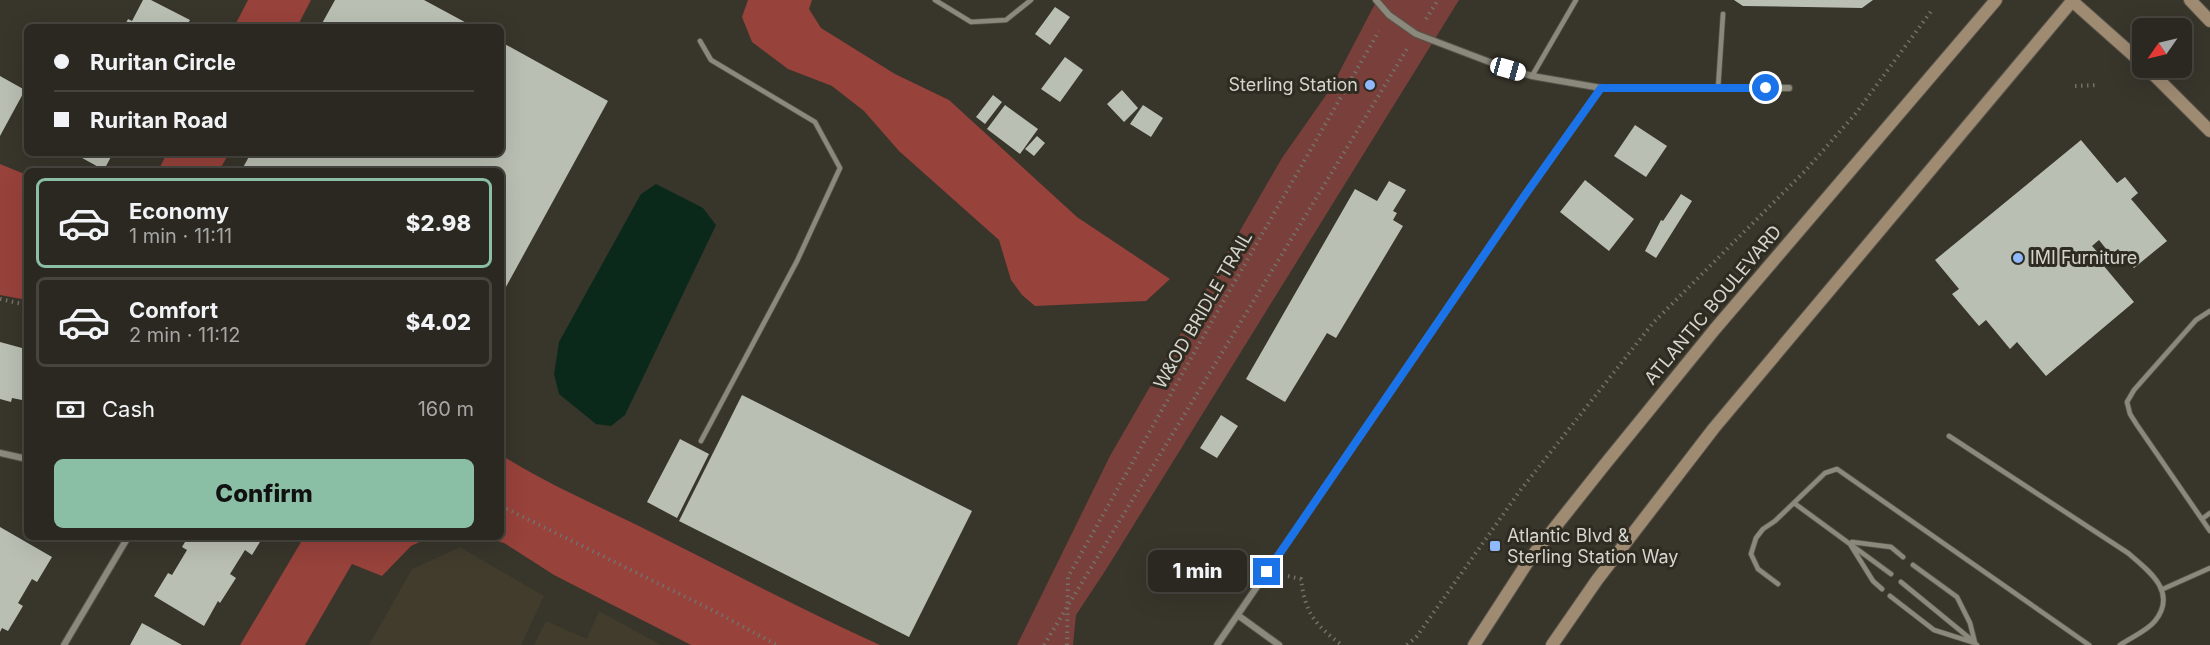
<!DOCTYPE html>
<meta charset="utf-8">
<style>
body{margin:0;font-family:Inter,sans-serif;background:#323029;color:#f1f3f6;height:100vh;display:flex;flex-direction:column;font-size:22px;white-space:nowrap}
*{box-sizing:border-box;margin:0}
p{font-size:20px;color:#a5a6a5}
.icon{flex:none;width:33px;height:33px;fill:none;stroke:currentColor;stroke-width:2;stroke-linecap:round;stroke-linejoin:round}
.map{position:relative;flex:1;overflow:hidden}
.details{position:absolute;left:24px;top:168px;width:480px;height:372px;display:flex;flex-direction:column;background:#2a2820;border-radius:9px;box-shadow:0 6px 24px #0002,0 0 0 2px #46443e}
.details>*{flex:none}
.hud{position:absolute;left:24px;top:24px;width:480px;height:132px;border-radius:9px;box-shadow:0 6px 24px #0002,0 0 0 2px #46443e;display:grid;align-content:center;height:132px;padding:0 30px;background:#2a2820}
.needle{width:39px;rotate:236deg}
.buttons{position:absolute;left:2132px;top:18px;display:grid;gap:12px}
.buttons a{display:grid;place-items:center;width:60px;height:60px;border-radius:9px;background:#2a2820;box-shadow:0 6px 24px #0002,0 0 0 2px #46443e;font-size:30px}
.end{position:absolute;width:27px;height:27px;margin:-14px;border:8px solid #1a73e8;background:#fff;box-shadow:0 0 0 3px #fff}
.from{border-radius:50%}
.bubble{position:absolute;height:42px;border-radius:9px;background:#2a2820;box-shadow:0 6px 24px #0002,0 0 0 2px #46443e;font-size:20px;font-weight:800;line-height:42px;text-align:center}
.car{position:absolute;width:18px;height:36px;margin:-18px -9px;border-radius:8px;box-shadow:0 0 4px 2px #0007;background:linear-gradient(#fff 24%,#345 0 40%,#fff 0 76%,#345 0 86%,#fff 0)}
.hud b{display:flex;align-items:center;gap:21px;height:57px;font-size:22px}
.hud b+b{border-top:2px solid #46443e}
.hud i{width:15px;height:15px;background:#f1f3f6}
ul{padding:10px 0 0;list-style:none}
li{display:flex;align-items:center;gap:18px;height:90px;margin:0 12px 9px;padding:0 18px;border:3px solid #46443e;border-radius:9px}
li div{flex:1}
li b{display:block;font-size:22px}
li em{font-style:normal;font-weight:800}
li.current{border-color:#8abfa5}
li>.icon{width:54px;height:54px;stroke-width:1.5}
.pay{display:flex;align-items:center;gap:15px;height:66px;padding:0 30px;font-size:22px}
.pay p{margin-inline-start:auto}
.primary-button{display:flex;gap:12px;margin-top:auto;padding:12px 30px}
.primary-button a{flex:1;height:69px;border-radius:9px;background:#8abfa5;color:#111;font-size:24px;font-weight:800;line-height:69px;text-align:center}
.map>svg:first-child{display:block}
.built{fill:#413c2c}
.green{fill:#79403b}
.forest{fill:#97423b}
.water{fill:#0a291b}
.building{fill:#babfb3}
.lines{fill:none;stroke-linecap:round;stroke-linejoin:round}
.lane-casing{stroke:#57544b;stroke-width:6}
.street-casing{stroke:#57544b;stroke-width:8}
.secondary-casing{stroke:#57544b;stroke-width:14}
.path{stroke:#747169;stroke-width:4;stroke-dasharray:1.5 4.5;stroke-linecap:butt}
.lane{stroke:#8b887c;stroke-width:4.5}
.street{stroke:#8b887c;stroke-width:6}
.secondary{stroke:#9f8a72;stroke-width:12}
.route{stroke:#1a73e8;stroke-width:8}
.poi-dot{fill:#8fb8fd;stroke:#2e2b21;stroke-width:2}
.labels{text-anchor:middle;stroke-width:6;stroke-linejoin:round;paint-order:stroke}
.poi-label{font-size:18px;fill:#d6d4ce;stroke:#2e2b21;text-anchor:start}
.street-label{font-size:18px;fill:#d6d4ce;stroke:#2e2b21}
</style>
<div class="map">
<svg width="2210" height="645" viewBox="0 0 2210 645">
<rect width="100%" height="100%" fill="#38352b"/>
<path class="built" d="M460,547L544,596L521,645H369L412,569Z
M599,611L661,645H534L546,621L587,639Z"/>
<path class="green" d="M1377,0H1459L1107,568L1076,615L1073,645H1017L1110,456L1282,158L1331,88Z"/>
<path class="forest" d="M248,0H311L297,27H234Z
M748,0H812L809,9L821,28L895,74L949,100L1077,217L1170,279L1146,301L1035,306L1022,295L1011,280L999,240L899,151L864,111L832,86L788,69L752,42L742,17Z
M167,153H229L219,171H158Z
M0,164L27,175V300L0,295Z
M501,455C545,483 592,503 639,526C719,566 798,608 880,645H691L554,575L504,543L483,537H501Z
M304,537H430L411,546L382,576L352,564L305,645H240Z"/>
<path class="water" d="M656,184L703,208L716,225L625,415L611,426L596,424L559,394L554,374L559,342L641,194Z"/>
<path class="building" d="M143,0H151L190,20L186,27H118L121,23L125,25L128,19L132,21Z
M335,0H424L474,27H320Z
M1734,0H1873L1862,8L1743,6Z
M1055,7L1070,17L1050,45L1035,34Z
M501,42L608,101L501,296V171H241L251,153H501Z
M1065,57L1083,70L1060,102L1041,89Z
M0,76L25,90L0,136Z
M1122,90L1138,108L1124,122L1107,104Z
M993,95L1002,102L985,124L976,117Z
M1005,105L1038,129L1020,154L987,129Z
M1143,105L1163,118L1151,137L1130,124Z
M1635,125L1667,146L1646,177L1614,156Z
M1037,136L1045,143L1034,156L1025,149Z
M2081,140L2117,183L2125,177L2138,193L2131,199L2167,241L2134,268L2118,249L2111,255L2099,240L2092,246L2101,256L2098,259L2134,302L2046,376L2017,342L2010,349L1986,320L1979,326L1952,294L1959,289L1935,260Z
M73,153H113L104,170Z
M1585,180L1634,219L1609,251L1560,212Z
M1389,181L1406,190L1393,211L1397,213L1393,220L1403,226L1336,338L1327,333L1285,402L1246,379L1355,189L1377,201Z
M1681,194L1692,201L1656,258L1645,251L1661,220L1663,221Z
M24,341L27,342V401L12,398L11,402L0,399V342L22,348Z
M742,395L972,511L909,637L679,521Z
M1221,415L1238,426L1217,458L1200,448Z
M680,439L709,454L677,518L647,502Z
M0,527L52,557L37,582L32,579L18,603L23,606L8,631L2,628L0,632Z
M188,537H263L252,555L245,550L230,574L236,578L220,603L218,601L204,626L154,596L168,573L172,575L187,550L182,547Z
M142,623L182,645H130Z"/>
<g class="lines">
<g class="lane-casing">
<path id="lane" d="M935,0L971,22L1006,20L1031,0
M700,41L711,60L815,122L840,168L797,261L701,441
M1532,76L1576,0
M1718,89L1723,14
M2210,311L2196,320L2134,390L2127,402L2130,414L2137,425L2210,531
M1949,436L2128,553C2149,571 2178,592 2155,621C2147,631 2130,638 2120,645
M1794,503L1891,574
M2202,519L2210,513
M1852,542L1891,547L1903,557
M1850,544L1873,581L1882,589
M1913,565L1957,597L1970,623L1975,643L1977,645
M1901,582L1973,641
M1778,584L1758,569L1751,554L1756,538L1763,529L1775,521L1825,473L1837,469L2089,645
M2163,589L2210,568
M1890,596L1934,630L1975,643"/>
</g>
<g class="street-casing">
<path id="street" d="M1376,0L1389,15L1416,34L1508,69L1532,76L1601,88H1789
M0,453L27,459
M1239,616L1279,645
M64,645L128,537
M1217,645L1525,195L1601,88"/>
</g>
<g class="secondary-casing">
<path id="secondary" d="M2071,0L2142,63
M2190,0L2210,21
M2147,68L2210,131
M1474,645L1529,560L1602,468L1715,329L1996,0
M1552,645L1597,580L1714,428L2073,0"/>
</g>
<path class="path" d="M1426,19L1438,0
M2075,86L2099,85
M0,299L27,305
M501,506L714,611L777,645
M1288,576L1301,579C1305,613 1315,625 1342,645
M1044,645L1407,49
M1067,645L1068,577L1208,328L1379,31
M1407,645L1417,636L1519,492L1653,323L1806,170L1856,113L1932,10"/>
<use href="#lane" class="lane"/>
<use href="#street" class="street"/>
<use href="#secondary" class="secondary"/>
</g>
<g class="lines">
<path class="route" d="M1267,572L1525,195L1601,88H1766"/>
</g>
<g class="poi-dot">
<circle cx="1370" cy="85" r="6"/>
<circle cx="2018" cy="258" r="6"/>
<rect x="1489" y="540" width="12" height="12" rx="3"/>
</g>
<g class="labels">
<g class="poi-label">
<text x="1358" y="91" text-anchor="end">Sterling Station</text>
<text x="2030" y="264">IMI Furniture</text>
<text x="1507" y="542">Atlantic Blvd &amp;<tspan x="1507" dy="21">Sterling Station Way</tspan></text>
</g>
<g class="street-label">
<text transform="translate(1713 305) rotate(-50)" y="6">ATLANTIC BOULEVARD</text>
<text transform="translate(1203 310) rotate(-60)" y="6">W&amp;OD BRIDLE TRAIL</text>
</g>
</g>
</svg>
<div class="buttons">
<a><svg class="needle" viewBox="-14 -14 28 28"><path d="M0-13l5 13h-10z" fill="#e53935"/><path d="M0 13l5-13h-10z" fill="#a5a6a5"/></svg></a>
</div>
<i class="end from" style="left:1766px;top:88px"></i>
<i class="end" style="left:1267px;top:572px"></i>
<div class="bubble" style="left:1148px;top:550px;width:99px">1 min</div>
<i class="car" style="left:1508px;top:69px;rotate:106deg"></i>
<div class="hud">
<b><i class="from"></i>Ruritan Circle</b>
<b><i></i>Ruritan Road</b>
</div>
<section class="details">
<ul>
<li class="current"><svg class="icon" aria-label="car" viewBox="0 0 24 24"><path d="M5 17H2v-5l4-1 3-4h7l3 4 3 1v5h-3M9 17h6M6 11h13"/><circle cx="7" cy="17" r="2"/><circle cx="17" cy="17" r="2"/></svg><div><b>Economy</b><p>1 min · 11:11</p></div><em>$2.98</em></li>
<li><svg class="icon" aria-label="car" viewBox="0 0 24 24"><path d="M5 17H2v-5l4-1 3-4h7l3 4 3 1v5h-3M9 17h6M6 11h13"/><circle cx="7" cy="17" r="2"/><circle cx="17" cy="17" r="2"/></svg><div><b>Comfort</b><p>2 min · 11:12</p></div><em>$4.02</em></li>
</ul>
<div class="pay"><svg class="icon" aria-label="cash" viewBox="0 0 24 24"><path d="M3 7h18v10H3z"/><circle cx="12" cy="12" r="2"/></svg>Cash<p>160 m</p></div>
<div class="primary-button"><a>Confirm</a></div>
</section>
</div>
